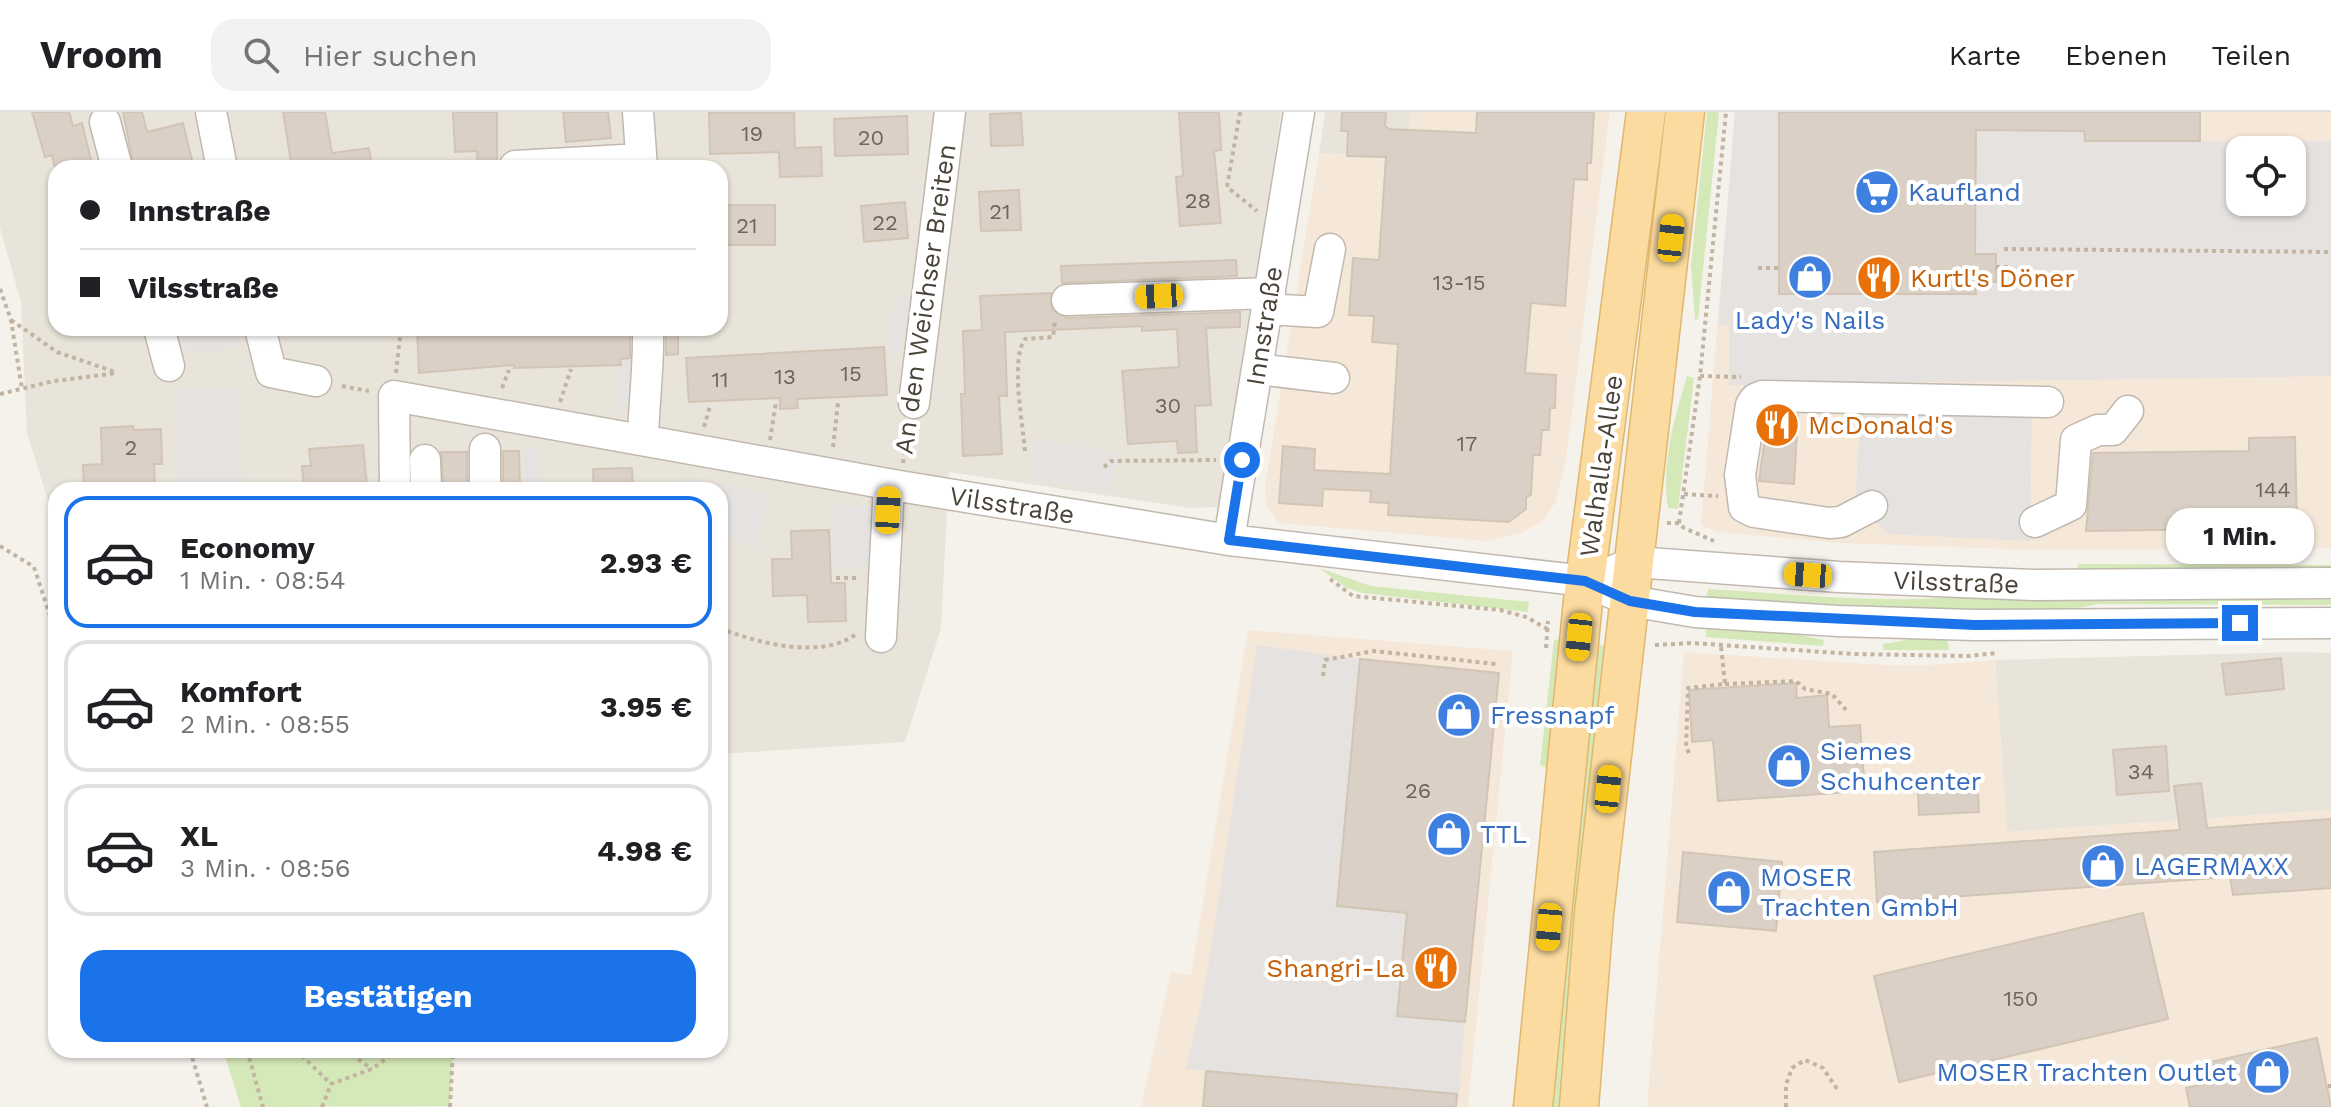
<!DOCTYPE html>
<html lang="de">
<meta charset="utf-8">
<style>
body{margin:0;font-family:"Work Sans",sans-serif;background:#f2f2f2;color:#202124;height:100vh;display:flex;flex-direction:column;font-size:30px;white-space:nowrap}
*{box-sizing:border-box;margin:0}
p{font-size:26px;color:#757577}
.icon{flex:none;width:44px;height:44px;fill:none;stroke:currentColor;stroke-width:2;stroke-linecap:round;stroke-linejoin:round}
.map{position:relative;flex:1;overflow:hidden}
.drawer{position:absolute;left:48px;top:370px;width:680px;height:576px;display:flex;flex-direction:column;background:#fff;border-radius:24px;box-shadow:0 2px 6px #0004}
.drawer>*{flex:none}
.top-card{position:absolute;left:48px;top:48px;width:680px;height:176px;border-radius:24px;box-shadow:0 2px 6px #0004;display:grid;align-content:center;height:176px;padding:0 32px;background:#fff}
.controls{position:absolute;left:2226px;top:24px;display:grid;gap:16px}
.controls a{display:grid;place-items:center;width:80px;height:80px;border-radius:16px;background:#fff;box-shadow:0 2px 6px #0004;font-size:40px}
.end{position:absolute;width:36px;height:36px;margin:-18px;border:10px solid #1a73e8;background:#fff;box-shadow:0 0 0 4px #fff}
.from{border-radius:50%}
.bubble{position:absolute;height:56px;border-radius:24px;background:#fff;box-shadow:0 2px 6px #0004;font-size:26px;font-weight:700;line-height:56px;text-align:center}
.car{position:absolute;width:24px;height:48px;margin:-24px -12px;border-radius:10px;box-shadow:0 0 6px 2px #0007;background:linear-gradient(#f5c518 24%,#345 0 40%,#f5c518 0 76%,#345 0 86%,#f5c518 0)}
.top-card b{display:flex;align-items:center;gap:28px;height:76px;font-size:30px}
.top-card b+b{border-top:2px solid #e0e0e0}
.top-card i{width:20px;height:20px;background:#202124}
ul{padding:14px 0 0;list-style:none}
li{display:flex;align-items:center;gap:24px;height:132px;margin:0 16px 12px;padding:0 16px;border:4px solid #e0e0e0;border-radius:24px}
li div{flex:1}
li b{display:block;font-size:30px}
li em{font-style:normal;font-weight:700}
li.selected{border-color:#1a73e8}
li>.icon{width:72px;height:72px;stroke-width:1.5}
.action{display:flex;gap:16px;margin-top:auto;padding:16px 32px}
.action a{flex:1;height:92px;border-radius:24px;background:#1a73e8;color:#fff;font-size:32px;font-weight:700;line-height:92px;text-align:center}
header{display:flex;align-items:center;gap:48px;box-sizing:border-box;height:112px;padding:0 40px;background:#fff;border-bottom:2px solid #e0e0e0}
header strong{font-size:38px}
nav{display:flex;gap:44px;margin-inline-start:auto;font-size:28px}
.search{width:560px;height:72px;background:#f2f2f2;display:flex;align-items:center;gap:20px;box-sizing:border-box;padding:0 28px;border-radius:24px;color:#757577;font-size:30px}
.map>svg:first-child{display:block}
.residential{fill:#e9e4da;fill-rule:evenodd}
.commercial{fill:#f6e8d9;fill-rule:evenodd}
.green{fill:#d5e8b7}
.parking{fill:#e5e2e0;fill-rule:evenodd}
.building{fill:#dad0c5;stroke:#d2c5b5;stroke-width:2}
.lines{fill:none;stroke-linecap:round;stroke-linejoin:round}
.minor-casing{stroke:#c1b9af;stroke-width:33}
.major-casing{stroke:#e1b76e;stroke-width:41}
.path{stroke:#c2b4a0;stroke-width:4;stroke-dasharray:4 4;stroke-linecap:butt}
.minor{stroke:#fff;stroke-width:30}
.major{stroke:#fbdb9f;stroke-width:38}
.route{stroke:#1a73e8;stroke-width:10}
.labels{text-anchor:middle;stroke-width:8;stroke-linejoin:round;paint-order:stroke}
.number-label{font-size:22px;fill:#6e665c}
.shop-label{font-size:26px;fill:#366cbe;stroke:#fff;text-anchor:start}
.food-label{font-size:26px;fill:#c56008;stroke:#fff;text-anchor:start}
.street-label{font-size:26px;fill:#4a4339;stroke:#fff}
</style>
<header>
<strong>Vroom</strong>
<div class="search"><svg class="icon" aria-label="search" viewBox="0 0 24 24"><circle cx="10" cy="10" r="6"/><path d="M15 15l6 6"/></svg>Hier suchen</div>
<nav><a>Karte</a><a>Ebenen</a><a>Teilen</a></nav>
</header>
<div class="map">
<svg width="2331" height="995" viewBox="0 0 2331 995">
<rect width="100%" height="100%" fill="#f5f2ec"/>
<path class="residential" d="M0,0H1281L1262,132L1218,395L1190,396L949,360L941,516L905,630L720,642V378H56V414L27,321L21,190L0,116ZM56,56H720V216H56Z
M1325,0H1410L1408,46L1319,41Z
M2295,540L2331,541V698L2007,720L1995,548Z"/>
<path class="commercial" d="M1410,0H1610L1566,348L1555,391L1542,410L1520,421L1486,429L1279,411L1266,392L1265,374L1319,41L1407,46Z
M1735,0H2331V436L2034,438L1838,431L1717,420L1701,413ZM2240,38H2292V90H2240Z
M1248,518L1513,539L1468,995H1141L1171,860L1191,863Z
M1684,540L1885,553H1927L1995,548L2007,720L2331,698V995H1647Z"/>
<path class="green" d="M1707,0H1719L1698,207L1695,208L1691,153Z
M1687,264L1694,266L1678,397L1668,396C1661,350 1674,308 1687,264Z
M2078,452L2331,453V462L2077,460Z
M1319,456L1371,474L1529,490L1528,500L1362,481L1347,476Z
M1708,477C1800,482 1893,494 1985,482L2331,488V493L2098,492C2049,503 1995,499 1945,497C1866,495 1787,490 1707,485Z
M1706,512L1766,516L1824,528L1823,534L1706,525Z
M1941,522L1947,524L1949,538H1883V532Z
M1564,527L1560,615L1547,656L1540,653L1554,528Z
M1597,533L1605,534L1580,749L1570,995H1552Z
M223,938H453L450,994L241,995Z"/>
<path class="parking" d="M1735,0H1779L1780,182H1975V170H1996V143L1975,142L1976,18L2084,19L2085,29H2331V264L1729,273V214L1718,213ZM2240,38H2292V90H2240Z
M895,182L909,183L900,244L887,242Z
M169,216H237L241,234L218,241L175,238Z
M631,246L634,301L617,300L613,254L621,253L620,247Z
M173,275L239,278L243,378H178Z
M1861,291L2032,296L2030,429L1888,422L1855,390Z
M1035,326L1119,342L1112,381L1028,365Z
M524,335H539L540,378H525Z
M683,366L767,381L759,437L720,427V378H681Z
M833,392L872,396L871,456L834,457Z
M1257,533L1360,547L1337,794L1407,801L1397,903L1465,910L1458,990L1436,988V980L1186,957L1206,869Z"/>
<path class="building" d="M32,0H69L73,14L82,11L93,56H55L52,43L45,45Z
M123,0H142L147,20L183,11L194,56H134Z
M283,0H325L332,41L369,36L372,56H292Z
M453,0H497V56H478L477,39L455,40Z
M563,0H608L611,26L566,30Z
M794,0L795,36L821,35L822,64L780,65L779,40L710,42L709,1Z
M1179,0H1219L1221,38L1214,39L1221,111L1180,114L1176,65L1183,64Z
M1342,0H1386L1385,14L1389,17L1476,21L1477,0H1594L1591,51H1587V68L1574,67L1565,194L1531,191L1525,261L1556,263L1555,296H1550L1549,318H1542L1540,343H1533L1531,383L1526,385V397L1509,410L1388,403L1389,391L1370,390L1371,379L1323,377L1322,394L1279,391L1283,334L1315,337L1314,358L1390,362L1398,232L1372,230L1374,204L1349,203L1353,146L1379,148L1386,45L1347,44L1348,19H1341Z
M1779,0H2200V29H2085L2084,19L1976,18L1975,142H1996V170H1975L1976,182H1779Z
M1021,1L1023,33L991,34L990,2Z
M907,4L908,42L835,44L834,7Z
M1019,78L1021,118L981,119L979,80Z
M905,90L908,126L864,130L861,94Z
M720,93H775V133H720Z
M1236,148L1237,164L1062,171L1061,154Z
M1051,181L1052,198L1067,206L1240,200V215L1206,216L1211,293L1195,294L1197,340L1178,341L1177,329L1128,332L1122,259L1179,255L1177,217L1142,219V214L1005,220L1007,284H999L1002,342L963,344L961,282H965L963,219L982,218L980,184Z
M450,216H630V246L620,247L621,253L514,256V253L419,261L417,218Z
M666,216H678V242L666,243Z
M884,235L887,283L797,287L798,296L780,297V286L689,290L686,246Z
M1768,302L1798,303L1794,372L1759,369Z
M133,314L134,318L161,317L162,352H154L155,378H84L83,353L102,352L101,316Z
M2295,325L2297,416L2086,419L2093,341L2249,339V326Z
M363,333L367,374L304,378L302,354H311L309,337Z
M503,339H519L520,378H503Z
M441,340H467V378H444Z
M632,356L633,378H594L593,357Z
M829,418L831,471H845L846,509L808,510L807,483L773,484L772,447H792L791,419Z
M2281,546L2284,577L2226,583L2222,552Z
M1360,547L1499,561L1465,910L1397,904L1407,801L1337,794Z
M1796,571L1797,586L1827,583L1829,615L1860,613L1865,679L1718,689L1713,628L1692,630L1689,578Z
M2166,634L2169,679L2117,683L2113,638Z
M1977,662L1979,700L1919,703L1917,665Z
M2201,671L2207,716L2331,707V776L2233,783L2230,765L1877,790L1874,740L2180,718L2174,674Z
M1683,740L1782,750L1776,819L1677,810Z
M2143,801L2168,907L1899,970L1874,864Z
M2317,926L2331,995H2190L2186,976L2214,970L2210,950Z
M1206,959L1457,982L1456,995H1203Z"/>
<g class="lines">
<g class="minor-casing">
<path id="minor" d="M211,0L222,56
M638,0L642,56
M105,10L117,56
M515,54L641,47
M1067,188L1270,181
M1267,197L1318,200L1330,137
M159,216L169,254
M260,216L271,260L316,269
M1257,257L1334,266
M914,291L950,0
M643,326C644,289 649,253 648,216
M485,337V378
M425,348L426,378
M395,378L394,284L899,374L1229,428L1585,469L1630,489L1695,500L1838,509L1975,513L2331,511
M1872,394L1841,410L1829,411L1754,400L1744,395L1740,363L1751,293L1755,287L1762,284L2048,290
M2035,410L2071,393L2076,328L2098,318H2113L2128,299
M1229,428L1299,0
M1613,459L1635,450L1839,465L2034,473L2331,471
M881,525L889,373"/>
</g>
<g class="major-casing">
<path id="major" d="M1533,995L1585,469L1646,0
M1579,995L1594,802L1685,0"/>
</g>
<path class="path" d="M1240,0L1227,75L1257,99
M2004,137L2331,140
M1996,155H2010
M1758,156H1779
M0,177L11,208L22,277
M11,208L57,240L115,260
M396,261L401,216
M1700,264L1741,265
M342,274L369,279
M502,276L509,258
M0,282L54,269L117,261
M560,290L571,257
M704,315L710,294
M770,328L776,290
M833,335L838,291
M1025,339C1023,313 1010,247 1025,227L1053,225L1055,209
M903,351L909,317
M1104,355L1111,349L1216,348
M1684,382L1718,384
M1667,411H1679L1684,416L1714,429
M1679,411L1700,264L1726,0
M0,434L34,455L56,522
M836,466H858
M1330,467L1353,484L1500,498L1526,505L1551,519
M720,516C756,531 822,548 856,522
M1655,533L1692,531L1853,542L1968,544L1997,541
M1546,536L1548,509
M1323,564L1325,548L1374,539L1496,552
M1725,572L1796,569L1805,577L1832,582L1846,598
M1689,641L1686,635L1688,576L1725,572L1721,534
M190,938L207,995
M247,938L263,995
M296,938L331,972
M345,938L372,957
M2328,974H2331
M322,995L331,972L372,957L398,938
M450,995L453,938
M1786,995V973L1792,956L1805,948L1823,956L1837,977"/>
<use href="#minor" class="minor"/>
<use href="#major" class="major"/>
</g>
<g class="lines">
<path class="route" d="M1242,348L1229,428L1585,469L1630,489L1695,500L1975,513L2240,511"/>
</g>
<defs>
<g id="supermarket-disc" transform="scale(2.3)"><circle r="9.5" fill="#3f7fe0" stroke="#fff"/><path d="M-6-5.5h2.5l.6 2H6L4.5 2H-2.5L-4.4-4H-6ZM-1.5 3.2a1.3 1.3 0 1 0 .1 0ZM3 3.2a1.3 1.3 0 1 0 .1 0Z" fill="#fff"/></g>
<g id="shop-disc" transform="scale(2.3)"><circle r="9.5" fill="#3f7fe0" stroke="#fff"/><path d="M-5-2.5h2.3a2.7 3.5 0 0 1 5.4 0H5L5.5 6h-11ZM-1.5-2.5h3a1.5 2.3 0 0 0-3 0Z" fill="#fff"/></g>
<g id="restaurant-disc" transform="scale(2.3)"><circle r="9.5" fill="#e8710a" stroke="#fff"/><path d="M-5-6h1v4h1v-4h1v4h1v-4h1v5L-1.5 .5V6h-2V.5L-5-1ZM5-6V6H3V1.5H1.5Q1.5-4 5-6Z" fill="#fff"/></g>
</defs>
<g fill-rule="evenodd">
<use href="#supermarket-disc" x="1877" y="80"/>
<use href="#shop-disc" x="1810" y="165"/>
<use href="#restaurant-disc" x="1879" y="166"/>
<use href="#restaurant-disc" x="1777" y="313"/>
<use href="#shop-disc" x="1459" y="603"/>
<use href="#shop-disc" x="1789" y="654"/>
<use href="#shop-disc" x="1449" y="722"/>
<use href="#shop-disc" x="2103" y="754"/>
<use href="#shop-disc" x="1729" y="780"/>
<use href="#restaurant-disc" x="1436" y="856"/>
<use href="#shop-disc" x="2268" y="960"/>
</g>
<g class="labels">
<g class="number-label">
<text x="752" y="29">19</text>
<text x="871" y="33">20</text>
<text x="1198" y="96">28</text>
<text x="1000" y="107">21</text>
<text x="885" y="118">22</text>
<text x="747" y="121">21</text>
<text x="1459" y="178">13-15</text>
<text x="851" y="269">15</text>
<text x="785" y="272">13</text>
<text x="720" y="275">11</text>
<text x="1168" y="301">30</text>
<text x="1467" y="339">17</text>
<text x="131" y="343">2</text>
<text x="2273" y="385">144</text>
<text x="2141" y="667">34</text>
<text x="1418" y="686">26</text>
<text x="2021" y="894">150</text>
</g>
<g class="shop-label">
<text x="1908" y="89">Kaufland</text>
<text x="1810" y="217" text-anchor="middle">Lady's Nails</text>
<text x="1490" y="612">Fressnapf</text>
<text x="1820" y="648">Siemes<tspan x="1820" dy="30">Schuhcenter</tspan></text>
<text x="1480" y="731">TTL</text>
<text x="2134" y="763">LAGERMAXX</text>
<text x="1760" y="774">MOSER<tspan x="1760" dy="30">Trachten GmbH</tspan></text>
<text x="2237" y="969" text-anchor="end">MOSER Trachten Outlet</text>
</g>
<g class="food-label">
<text x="1910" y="175">Kurtl's Döner</text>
<text x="1808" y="322">McDonald's</text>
<text x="1405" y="865" text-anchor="end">Shangri-La</text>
</g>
<g class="street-label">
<text transform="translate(925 187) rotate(-82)" y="9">An den Weichser Breiten</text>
<text transform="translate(1264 214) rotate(-81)" y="9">Innstraße</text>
<text transform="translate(1601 354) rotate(-82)" y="9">Walhalla-Allee</text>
<text transform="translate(1012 393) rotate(9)" y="9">Vilsstraße</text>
<text transform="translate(1956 470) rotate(2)" y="9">Vilsstraße</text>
</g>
</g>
</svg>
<div class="controls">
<a><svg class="icon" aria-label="locate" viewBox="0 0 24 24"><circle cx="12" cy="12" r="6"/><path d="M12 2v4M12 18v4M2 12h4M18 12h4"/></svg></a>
</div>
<i class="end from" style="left:1242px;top:348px"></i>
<i class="end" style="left:2240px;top:511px"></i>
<div class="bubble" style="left:2166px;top:396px;width:148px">1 Min.</div>
<i class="car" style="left:1671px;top:126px;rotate:6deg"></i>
<i class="car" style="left:1159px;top:184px;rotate:267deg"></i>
<i class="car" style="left:888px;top:398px;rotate:3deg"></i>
<i class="car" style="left:1808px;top:463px;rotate:274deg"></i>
<i class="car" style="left:1579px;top:525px;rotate:186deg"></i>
<i class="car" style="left:1608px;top:677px;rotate:6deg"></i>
<i class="car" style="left:1549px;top:815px;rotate:185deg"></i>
<div class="top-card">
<b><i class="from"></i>Innstraße</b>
<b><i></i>Vilsstraße</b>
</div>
<section class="drawer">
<ul>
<li class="selected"><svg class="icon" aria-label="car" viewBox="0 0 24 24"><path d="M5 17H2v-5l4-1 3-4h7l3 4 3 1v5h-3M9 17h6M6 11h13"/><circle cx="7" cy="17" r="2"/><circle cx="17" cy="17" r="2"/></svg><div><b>Economy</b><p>1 Min. · 08:54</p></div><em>2.93 €</em></li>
<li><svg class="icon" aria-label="car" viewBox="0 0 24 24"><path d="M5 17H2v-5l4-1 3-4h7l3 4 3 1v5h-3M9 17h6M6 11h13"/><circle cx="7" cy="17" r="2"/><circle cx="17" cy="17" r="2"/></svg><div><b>Komfort</b><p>2 Min. · 08:55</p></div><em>3.95 €</em></li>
<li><svg class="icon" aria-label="car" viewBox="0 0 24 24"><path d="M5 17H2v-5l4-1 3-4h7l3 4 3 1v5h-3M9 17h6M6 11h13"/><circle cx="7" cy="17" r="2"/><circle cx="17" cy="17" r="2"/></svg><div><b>XL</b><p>3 Min. · 08:56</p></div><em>4.98 €</em></li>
</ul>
<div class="action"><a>Bestätigen</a></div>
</section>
</div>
